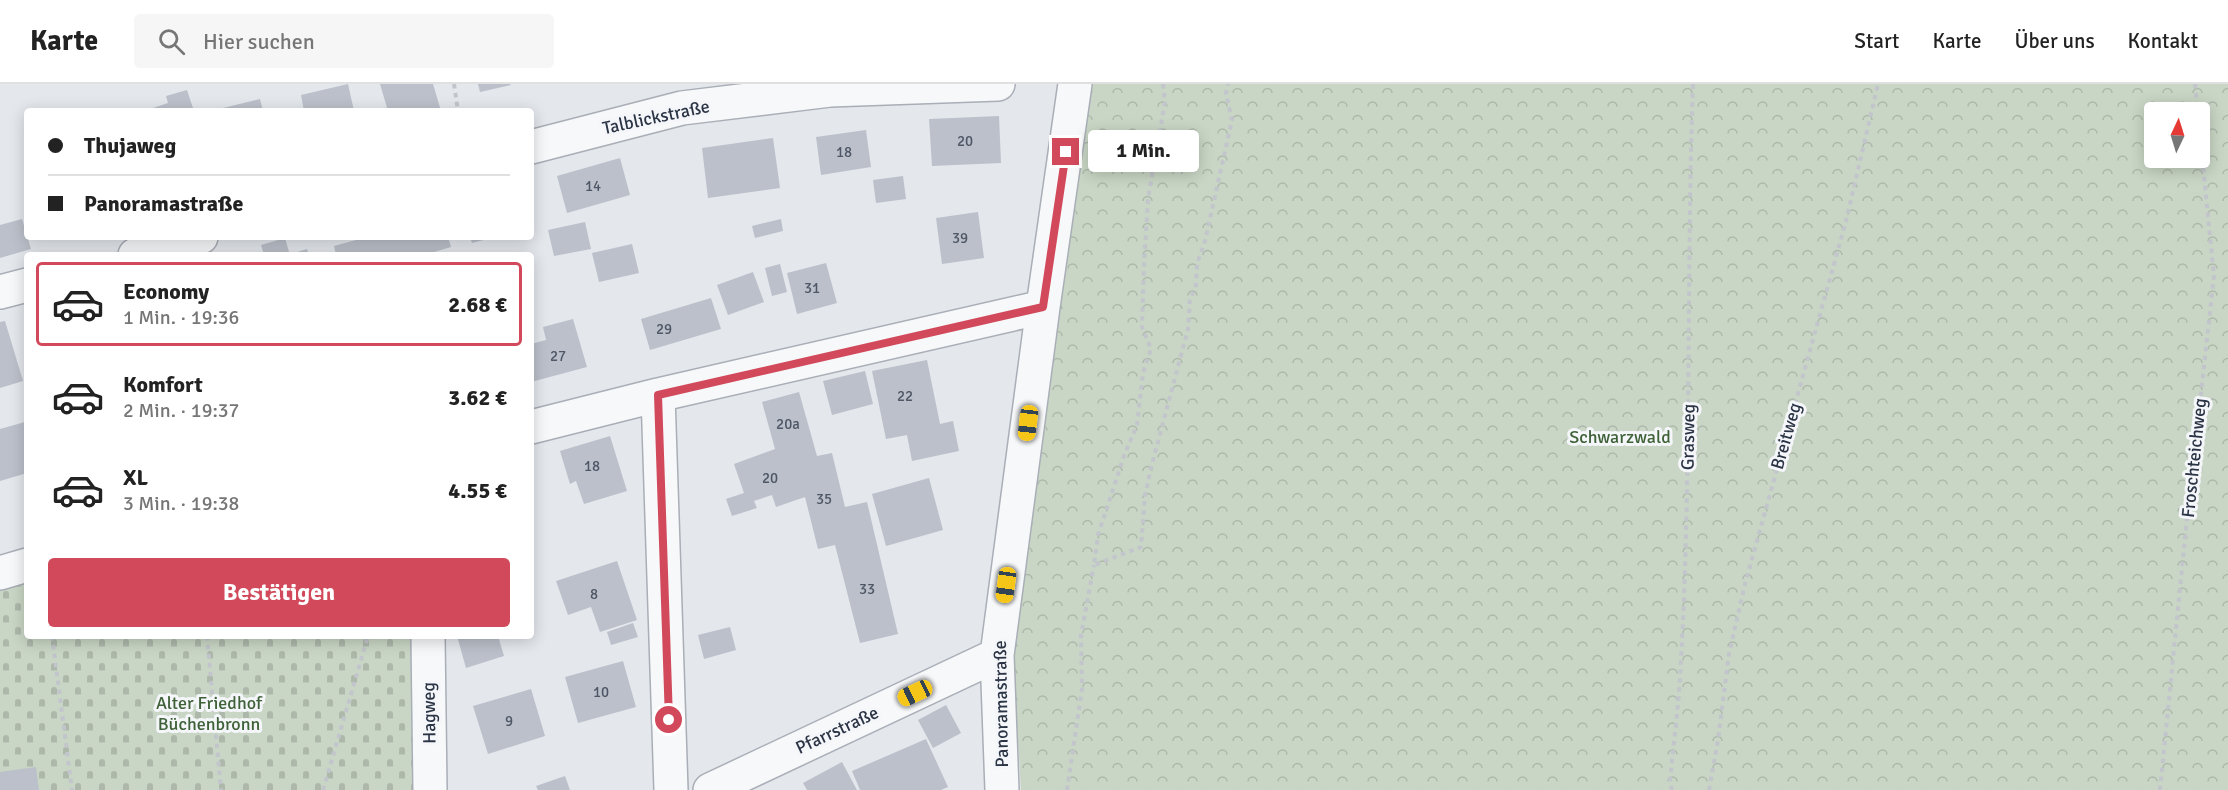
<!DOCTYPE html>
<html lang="de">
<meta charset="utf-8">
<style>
body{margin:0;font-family:Signika,sans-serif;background:#f6f6f6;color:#222;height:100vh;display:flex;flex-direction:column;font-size:22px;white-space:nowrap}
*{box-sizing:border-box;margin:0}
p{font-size:20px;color:#767676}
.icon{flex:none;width:33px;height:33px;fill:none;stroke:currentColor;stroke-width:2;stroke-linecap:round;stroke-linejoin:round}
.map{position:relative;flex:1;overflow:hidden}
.side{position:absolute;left:24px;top:168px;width:510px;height:387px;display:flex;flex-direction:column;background:#fff;border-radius:6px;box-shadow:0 3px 15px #0003}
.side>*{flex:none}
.hud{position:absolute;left:24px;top:24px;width:510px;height:132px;border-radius:6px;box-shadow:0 3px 15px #0003;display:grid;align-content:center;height:132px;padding:0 24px;background:#fff}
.needle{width:39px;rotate:4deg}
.fabs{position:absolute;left:2144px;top:18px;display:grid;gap:12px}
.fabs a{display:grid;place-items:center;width:66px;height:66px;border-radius:6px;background:#fff;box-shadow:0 3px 15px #0003;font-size:30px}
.end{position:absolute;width:27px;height:27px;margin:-14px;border:8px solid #d1495b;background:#fff;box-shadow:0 0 0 3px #fff}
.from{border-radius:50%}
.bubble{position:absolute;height:42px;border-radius:6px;background:#fff;box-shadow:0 3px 15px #0003;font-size:20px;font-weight:800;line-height:42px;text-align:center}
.car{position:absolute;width:18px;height:36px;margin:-18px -9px;border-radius:8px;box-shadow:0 0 4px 2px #0007;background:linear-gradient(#f5c518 24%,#345 0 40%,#f5c518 0 76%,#345 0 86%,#f5c518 0)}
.hud b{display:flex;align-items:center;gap:21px;height:57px;font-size:22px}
.hud b+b{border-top:2px solid #e0e0e0}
.hud i{width:15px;height:15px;background:#222}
ul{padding:10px 0 0;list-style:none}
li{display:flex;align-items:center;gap:18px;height:84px;margin:0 12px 9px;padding:0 12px;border:3px solid transparent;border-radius:6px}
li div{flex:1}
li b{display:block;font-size:22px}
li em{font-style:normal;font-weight:800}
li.active{border-color:#d1495b}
li>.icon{width:54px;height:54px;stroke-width:1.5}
.button{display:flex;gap:12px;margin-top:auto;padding:12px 24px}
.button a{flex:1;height:69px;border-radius:6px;background:#d1495b;color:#fff;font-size:24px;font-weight:800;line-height:69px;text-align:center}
header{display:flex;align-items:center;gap:36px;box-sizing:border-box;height:84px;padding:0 30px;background:#fff;border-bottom:2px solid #e0e0e0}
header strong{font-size:28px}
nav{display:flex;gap:33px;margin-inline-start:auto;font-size:21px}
.search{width:420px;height:54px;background:#f6f6f6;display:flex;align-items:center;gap:15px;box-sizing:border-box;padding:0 21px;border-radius:6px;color:#767676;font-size:22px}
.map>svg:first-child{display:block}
.forest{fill:url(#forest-crowns);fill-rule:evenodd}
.cemetery{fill:url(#cemetery-stones)}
.building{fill:#bbc0ca}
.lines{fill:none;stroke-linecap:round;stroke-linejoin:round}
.minor-casing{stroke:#a9aeb7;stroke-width:36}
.path{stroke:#c2c5cb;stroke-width:4;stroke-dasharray:4.5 4.5;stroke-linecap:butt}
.minor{stroke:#f7f8fa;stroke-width:33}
.route{stroke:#d1495b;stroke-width:8}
.labels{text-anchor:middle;stroke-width:6;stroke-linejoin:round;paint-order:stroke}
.number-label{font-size:15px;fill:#4f5766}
.street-label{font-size:18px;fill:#2b3445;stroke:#f4f6f9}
.park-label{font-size:18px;fill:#3f6138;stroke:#f4f6f9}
</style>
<header>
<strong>Karte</strong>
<div class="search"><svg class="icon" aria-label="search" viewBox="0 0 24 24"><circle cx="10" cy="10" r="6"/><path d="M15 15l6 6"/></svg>Hier suchen</div>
<nav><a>Start</a><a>Karte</a><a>Über uns</a><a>Kontakt</a></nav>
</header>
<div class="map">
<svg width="2228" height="706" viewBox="0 0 2228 706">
<defs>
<pattern id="forest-crowns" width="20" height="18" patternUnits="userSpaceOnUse" patternTransform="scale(1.5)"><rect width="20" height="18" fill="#c9d6c5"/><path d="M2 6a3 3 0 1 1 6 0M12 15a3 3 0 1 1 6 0" fill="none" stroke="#adb8ab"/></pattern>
<pattern id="cemetery-stones" width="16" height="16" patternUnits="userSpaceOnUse" patternTransform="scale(1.5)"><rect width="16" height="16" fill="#c9d6c5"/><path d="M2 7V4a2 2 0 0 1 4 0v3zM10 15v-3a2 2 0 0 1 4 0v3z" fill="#adb8ab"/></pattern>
</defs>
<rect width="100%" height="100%" fill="#e4e7ec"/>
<path class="forest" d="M1091,0H2228V706H1021L1012,556L1056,127ZM2154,28H2199V74H2154Z"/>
<path class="cemetery" d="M27,493V552H417V706H0V501Z"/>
<path class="building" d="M348,0L354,27H304L301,11Z
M380,0H433L441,27H388Z
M478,0H510L511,1L480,8Z
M187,6L194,27H144L168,19L166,12Z
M260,15L263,27H223V24Z
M999,32L1001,79L932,82L929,35Z
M866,46L871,83L821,91L816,53Z
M773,54L780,104L708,114L702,64Z
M620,74L630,111L567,129L557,92Z
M903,92L906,115L876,119L873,96Z
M978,128L984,174L942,180L936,134Z
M22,135L31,165L0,174V141Z
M781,135L783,147L755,154L752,142Z
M585,138L591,165L554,172L548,146Z
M367,153H448L451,163L424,171H336L334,162Z
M470,153H491V154L472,159Z
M285,154L290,171H264L261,161Z
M632,160L639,189L599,198L592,169Z
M307,165L309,171H295L294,169Z
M826,179L837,219L797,230L787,189Z
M780,180L787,208L772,212L765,184Z
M753,188L764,218L728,231L717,201Z
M711,214L721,245L650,266L641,235Z
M573,235L587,283L531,298V260L546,256L543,243Z
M5,237L23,297L0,304V238Z
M927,276L940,340L953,337L959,367L912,377L907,351L886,355L872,287Z
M865,287L873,320L832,331L823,297Z
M799,308L817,372L832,369L845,423L867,418L898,550L860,559L835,461L818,465L805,413L776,423L772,411L754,417L757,424L732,432L726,415L744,409L734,380L775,365L762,318Z
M25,338L27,389L0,397V345Z
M610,352L627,407L584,420L576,397L570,400L560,367Z
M929,394L943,446L886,462L872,410Z
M617,477L637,536L600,548L591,523L568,531L556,497Z
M633,539L638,553L611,561L607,548Z
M730,543L736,566L704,575L698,551Z
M457,552H498L504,572L466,584Z
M623,577L636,623L578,639L565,593Z
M531,605L545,652L488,670L473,622Z
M946,621L961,649L933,664L918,636Z
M926,655L948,703L941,706H860L852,687Z
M842,678L857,706H807L803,699Z
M36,683L39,706H0V688Z
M565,692L570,706H538L536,702Z"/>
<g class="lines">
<g class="minor-casing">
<path id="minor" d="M531,63L682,24L830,6L998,0
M135,171L201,153
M0,208L27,201
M658,311L671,706
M531,343L658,311L1043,223
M0,489L27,481
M428,552L430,706
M710,706L997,571
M1002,706L997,571L1043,223L1075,0"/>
</g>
<path class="path" d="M454,0L458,27
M1163,0L1165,18L1148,115L1144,182L1142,243L1151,265L1143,289L1137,341L1124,372L1098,451L1094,481L1141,463L1145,412L1151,384L1188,245L1190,216L1196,201L1197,180L1205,157L1232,36L1226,10L1228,0
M2195,0L2198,28
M52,552L72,706
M207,552L221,706
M323,706L368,552
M1067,706L1082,605L1081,551L1094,481
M1672,706L1670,698C1673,663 1678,628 1680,594C1692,396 1686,198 1693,0
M1709,706L1718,656L1729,570L1745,500L1846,137L1878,0
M2160,706L2186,444L2214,192L2199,42"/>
<use href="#minor" class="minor"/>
</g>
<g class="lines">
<path class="route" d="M669,636L658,311L1043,223L1066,68"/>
</g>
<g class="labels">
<g class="number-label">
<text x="965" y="62">20</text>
<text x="844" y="73">18</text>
<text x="593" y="107">14</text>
<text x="960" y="159">39</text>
<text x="812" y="209">31</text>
<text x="664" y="250">29</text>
<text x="558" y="277">27</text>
<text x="905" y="317">22</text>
<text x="788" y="345">20a</text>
<text x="592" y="387">18</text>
<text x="770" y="399">20</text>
<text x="824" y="420">35</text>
<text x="867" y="510">33</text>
<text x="594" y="515">8</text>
<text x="601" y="613">10</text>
<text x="509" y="642">9</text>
</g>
<g class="street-label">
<text transform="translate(656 33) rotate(-12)" y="6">Talblickstraße</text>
<text transform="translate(1786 352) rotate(-74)" y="6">Breitweg</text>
<text transform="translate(1688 353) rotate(-89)" y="6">Grasweg</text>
<text transform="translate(2194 374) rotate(-84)" y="6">Froschteichweg</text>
<text transform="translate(1001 620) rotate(-91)" y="6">Panoramastraße</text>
<text transform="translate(429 629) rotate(-91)" y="6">Hagweg</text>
<text transform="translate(837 646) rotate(-25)" y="6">Pfarrstraße</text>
</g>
<g class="park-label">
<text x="1620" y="359">Schwarzwald</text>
<text x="209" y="625">Alter Friedhof<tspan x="209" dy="21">Büchenbronn</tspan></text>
</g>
</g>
</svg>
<div class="fabs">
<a><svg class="needle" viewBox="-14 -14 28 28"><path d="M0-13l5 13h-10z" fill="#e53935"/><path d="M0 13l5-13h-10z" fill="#767676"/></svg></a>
</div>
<i class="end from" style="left:669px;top:636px"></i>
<i class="end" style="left:1066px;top:68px"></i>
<div class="bubble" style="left:1088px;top:46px;width:111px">1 Min.</div>
<i class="car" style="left:1028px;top:339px;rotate:187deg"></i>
<i class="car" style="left:1006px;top:501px;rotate:188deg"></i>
<i class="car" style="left:915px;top:609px;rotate:245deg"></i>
<div class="hud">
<b><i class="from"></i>Thujaweg</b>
<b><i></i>Panoramastraße</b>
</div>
<section class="side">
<ul>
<li class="active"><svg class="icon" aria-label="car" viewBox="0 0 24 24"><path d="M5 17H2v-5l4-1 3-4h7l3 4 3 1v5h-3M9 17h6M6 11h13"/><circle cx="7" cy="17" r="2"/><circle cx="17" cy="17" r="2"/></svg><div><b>Economy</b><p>1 Min. · 19:36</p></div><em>2.68 €</em></li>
<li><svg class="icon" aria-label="car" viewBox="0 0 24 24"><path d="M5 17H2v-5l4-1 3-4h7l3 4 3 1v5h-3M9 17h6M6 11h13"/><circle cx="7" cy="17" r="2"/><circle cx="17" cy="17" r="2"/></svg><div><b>Komfort</b><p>2 Min. · 19:37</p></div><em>3.62 €</em></li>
<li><svg class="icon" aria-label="car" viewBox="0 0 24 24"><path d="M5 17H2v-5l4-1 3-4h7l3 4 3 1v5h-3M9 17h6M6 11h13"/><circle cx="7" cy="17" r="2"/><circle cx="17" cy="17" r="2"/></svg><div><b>XL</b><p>3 Min. · 19:38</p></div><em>4.55 €</em></li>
</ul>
<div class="button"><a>Bestätigen</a></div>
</section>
</div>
